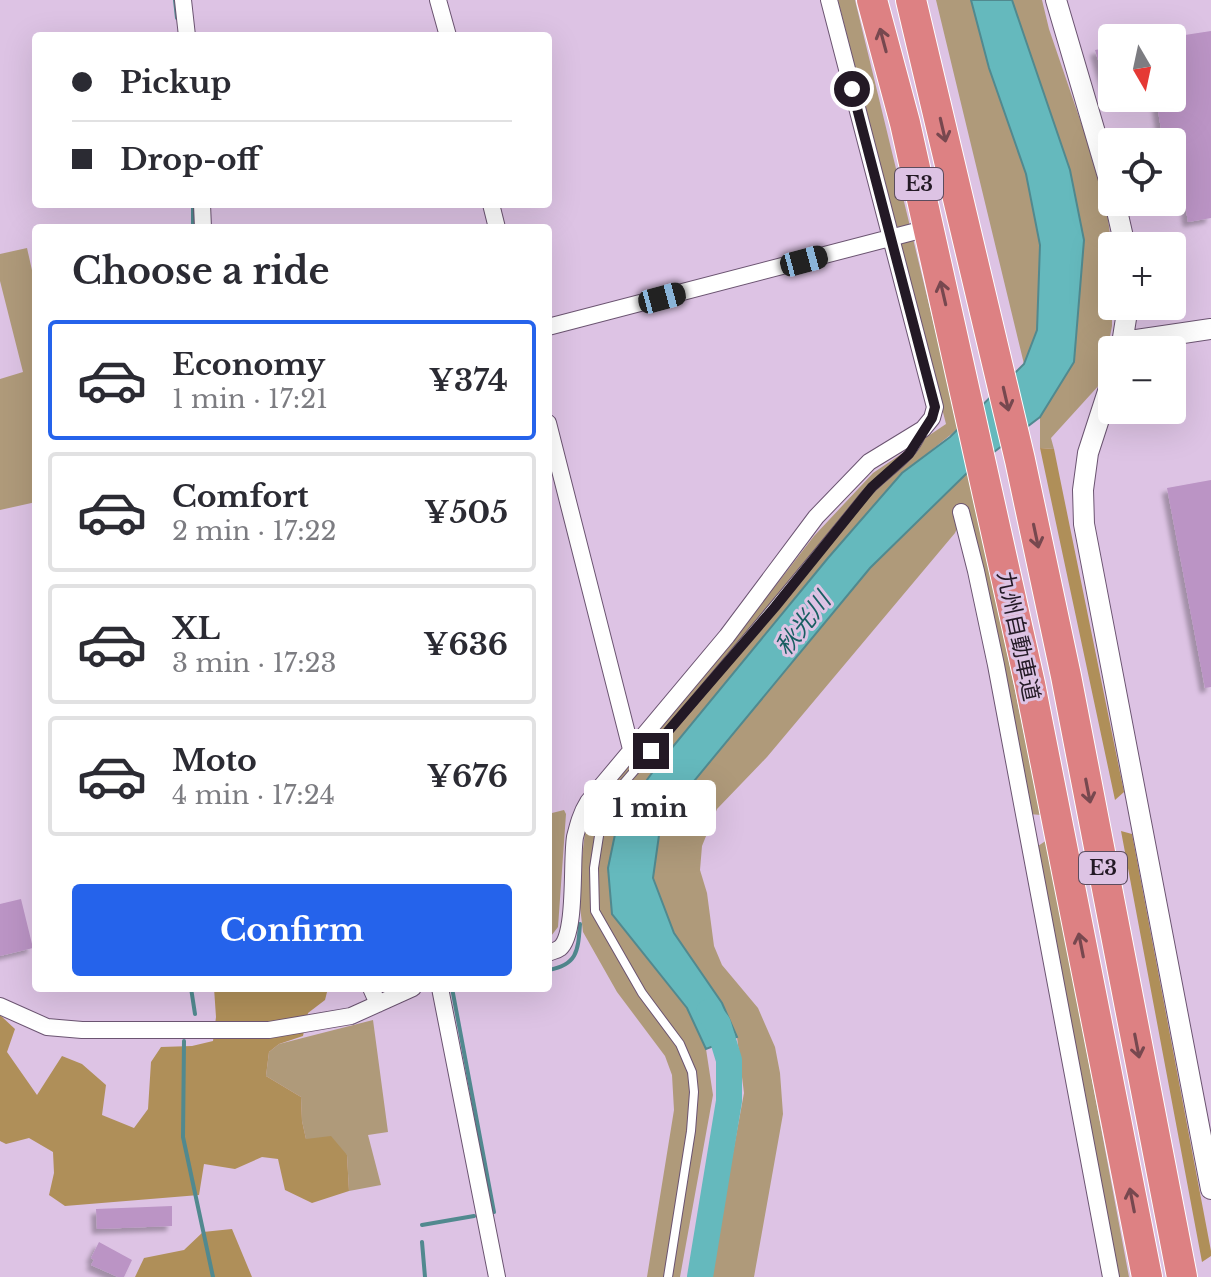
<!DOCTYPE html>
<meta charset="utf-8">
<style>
body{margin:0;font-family:"Libre Baskerville","Noto Sans JP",serif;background:#f2f2f3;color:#2b2b33;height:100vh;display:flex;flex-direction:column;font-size:30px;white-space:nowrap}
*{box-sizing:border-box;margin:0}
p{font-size:26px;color:#7c7c81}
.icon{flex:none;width:44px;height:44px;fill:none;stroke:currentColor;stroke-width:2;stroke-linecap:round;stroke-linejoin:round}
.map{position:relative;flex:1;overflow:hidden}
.sheet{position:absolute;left:32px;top:224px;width:520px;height:768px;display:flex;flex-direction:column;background:#fff;border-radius:8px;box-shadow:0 8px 32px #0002}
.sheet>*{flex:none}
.guide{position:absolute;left:32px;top:32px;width:520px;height:176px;border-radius:8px;box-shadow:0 8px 32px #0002;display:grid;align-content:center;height:176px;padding:0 40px;background:#fff}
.needle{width:52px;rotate:171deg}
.fabs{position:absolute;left:1098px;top:24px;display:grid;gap:16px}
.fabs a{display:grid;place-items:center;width:88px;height:88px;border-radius:8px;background:#fff;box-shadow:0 8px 32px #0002;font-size:40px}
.end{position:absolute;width:36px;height:36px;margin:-18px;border:10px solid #231925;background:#fff;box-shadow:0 0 0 4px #fff}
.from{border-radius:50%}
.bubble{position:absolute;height:56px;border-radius:8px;background:#fff;box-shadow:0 8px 32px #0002;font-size:26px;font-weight:800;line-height:56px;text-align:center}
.car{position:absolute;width:24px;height:48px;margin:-24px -12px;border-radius:10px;box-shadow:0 0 6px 2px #0007;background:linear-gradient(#222 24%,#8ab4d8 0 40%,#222 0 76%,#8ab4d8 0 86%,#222 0)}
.guide b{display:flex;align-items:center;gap:28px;height:76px;font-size:30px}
.guide b+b{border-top:2px solid #e1e1e2}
.guide i{width:20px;height:20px;background:#2b2b33}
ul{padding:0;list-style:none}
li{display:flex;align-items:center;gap:24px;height:120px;margin:0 16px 12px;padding:0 24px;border:4px solid #e1e1e2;border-radius:8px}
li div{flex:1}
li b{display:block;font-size:30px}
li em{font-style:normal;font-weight:800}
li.current{border-color:#2563eb}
li>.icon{width:72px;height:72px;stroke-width:1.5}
h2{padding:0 40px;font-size:36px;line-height:96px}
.cta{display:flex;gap:16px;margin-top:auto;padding:16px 40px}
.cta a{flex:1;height:92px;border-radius:8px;background:#2563eb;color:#fff;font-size:32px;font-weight:800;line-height:92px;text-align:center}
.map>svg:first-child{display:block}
.green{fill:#af9a7a}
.forest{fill:#af8f59}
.water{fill:#65b9bd;stroke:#51898f;stroke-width:2}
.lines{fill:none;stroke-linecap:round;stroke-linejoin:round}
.stream{stroke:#51898f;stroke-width:4}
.river{stroke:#65b9bd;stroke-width:26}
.building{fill:#bb94c5;filter:url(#shadow)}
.service-casing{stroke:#6b5471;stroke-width:10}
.minor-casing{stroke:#6b5471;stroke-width:18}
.tertiary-casing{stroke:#6b5471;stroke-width:22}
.motorway-casing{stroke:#fff;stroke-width:32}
.service{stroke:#fff;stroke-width:8}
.minor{stroke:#fff;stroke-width:16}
.tertiary{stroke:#fff;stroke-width:20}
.motorway{stroke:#dd8183;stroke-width:30}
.oneway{stroke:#77484f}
.route{stroke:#231925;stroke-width:10}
.labels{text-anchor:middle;stroke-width:6;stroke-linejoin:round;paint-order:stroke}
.shield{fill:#ddc3e4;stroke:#5b4c5e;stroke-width:2}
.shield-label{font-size:20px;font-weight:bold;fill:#231925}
.street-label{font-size:22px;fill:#231925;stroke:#ddc3e4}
.water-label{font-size:24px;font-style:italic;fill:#185e61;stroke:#ddc3e4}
</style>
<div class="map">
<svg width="1211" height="1277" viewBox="0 0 1211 1277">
<defs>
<filter id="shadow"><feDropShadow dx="-5" dy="5" stdDeviation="2" flood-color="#0004"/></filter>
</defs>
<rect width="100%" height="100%" fill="#ddc3e4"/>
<path class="green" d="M838,0H855L959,428L903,473L828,558L657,766L612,914L687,1008L706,1049L713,1095L680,1277H647L674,1110L672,1075L665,1056L617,992L583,932L578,890L587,816L726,650L814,536L873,473L946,424Z
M936,0H971L989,68L1026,174L1040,245L1037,330L1024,364Z
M1012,0H1042L1049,29L1104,190L1112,249V326L1101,383L1051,438L1054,449L1040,448V417L1074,362L1084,240L1070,170Z
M27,248L36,288V502L0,510V379L23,372L0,281V254Z
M969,471L1041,815L1029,814L967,507L955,533L767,757L717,809L702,846L700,870L707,893L714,946L722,965L758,1008L775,1047L780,1073L783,1114L754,1277H710L744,1093L737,1037L722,1003L674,933L653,878L660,828L680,798L870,568Z
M564,810L566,814L558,927L548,940V814Z
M1047,840L1129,1277H1119L1035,848Z
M373,1020L388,1132L368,1135L381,1185L349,1191L347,1155L306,1139L302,1121L301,1097L266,1076L269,1052L279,1044Z"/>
<path class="forest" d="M1040,448L1054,449L1124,792L1115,800Z
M1121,831L1132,834L1211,1251V1256L1202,1262Z
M214,988H328L325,1000L308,1013L303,1036L279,1044L269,1052L266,1076L301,1097L302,1121L306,1139L331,1136L347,1155L349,1191L312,1203L285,1190L278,1159L262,1157L235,1169L204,1164L199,1195L65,1206L49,1195L54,1173L53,1152L29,1138L6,1144L0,1141V1015L15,1029L7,1052L37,1095L62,1056L82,1064L106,1085L102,1115L134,1128L148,1109L151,1062L161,1047L192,1046L213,1041L216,1017Z
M232,1229L252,1277H135L144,1258L184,1250L203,1232Z"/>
<path class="water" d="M971,0H1012L1070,170L1084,240L1074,362L1040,417L969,471L870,568L680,798L660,828L653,878L674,933L722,1003L737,1037L706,1049L687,1008L612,914L608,868L618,820L657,766L828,558L902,473L950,437L1024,364L1037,330L1040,245L1026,174L989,68Z"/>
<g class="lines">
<path class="stream" d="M175,0L177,18
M193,204V228
M548,970C578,965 578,950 580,924
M191,988L195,1014
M454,988H452L494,1212
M184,1041L183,1137L213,1277
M422,1225L474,1216
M422,1242L425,1277"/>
<path class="river" d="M700,1277L729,1101V1060L718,1024L709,1012"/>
</g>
<path class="building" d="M1211,31V218L1188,222L1178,162L1172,163V142H1163L1156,98H1172V37Z
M1112,47V96H1109L1095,50Z
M1211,480V687L1205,688L1167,488Z
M21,899L33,948L0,956V904Z
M172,1206V1226L97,1229L96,1209Z
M99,1242L132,1260L124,1277H118L91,1265L94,1260L91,1258Z"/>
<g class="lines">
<g class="service-casing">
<path id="service" d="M668,1277L691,1131L694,1092L692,1072L680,1044L642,993L595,911L594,868L601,823L611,798C697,698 782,597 865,495C883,474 912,460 922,433"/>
</g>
<g class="minor-casing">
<path id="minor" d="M183,0L187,36
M438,0L448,36
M202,204L203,228
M491,204L497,228
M548,327L913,232
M548,423L631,749
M961,512L976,571L996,665L1111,1277
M548,953C552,951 556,951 560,948C577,934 571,860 575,837C578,825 581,813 588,802L727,636L816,517L869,462L923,429L932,418L935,407L829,0
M371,988L378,1004
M440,988L497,1277
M0,1006L47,1027L82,1030H269L351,1016L413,988"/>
</g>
<g class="tertiary-casing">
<path id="tertiary" d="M1056,0L1112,190
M1115,202L1125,246
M1123,342L1211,329
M1121,350L1128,306
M1112,379L1088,453L1083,490L1084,524L1211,1189"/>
</g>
<g class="motorway-casing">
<path id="motorway" d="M872,0L905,123L1030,684L1147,1277
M911,0L1020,460L1066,676L1182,1277"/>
</g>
<use href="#service" class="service"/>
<use href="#minor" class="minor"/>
<use href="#tertiary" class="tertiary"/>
<use href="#motorway" class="motorway"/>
</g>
<defs><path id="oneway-shaft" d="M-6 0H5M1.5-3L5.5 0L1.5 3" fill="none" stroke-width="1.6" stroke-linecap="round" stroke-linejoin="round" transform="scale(2)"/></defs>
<g class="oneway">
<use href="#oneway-shaft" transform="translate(883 40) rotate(-105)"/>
<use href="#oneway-shaft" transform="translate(943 130) rotate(77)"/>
<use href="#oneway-shaft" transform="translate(943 293) rotate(-103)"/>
<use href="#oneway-shaft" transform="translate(1006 399) rotate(77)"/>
<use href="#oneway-shaft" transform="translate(1036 536) rotate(78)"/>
<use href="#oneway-shaft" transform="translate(1088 791) rotate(79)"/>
<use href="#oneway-shaft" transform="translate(1081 945) rotate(-101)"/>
<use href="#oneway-shaft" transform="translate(1137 1046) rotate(79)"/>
<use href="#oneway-shaft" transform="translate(1132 1200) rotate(-101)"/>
</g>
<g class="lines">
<path class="route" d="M651,751L775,607L872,487L909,454L932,418L935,407L852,89"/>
</g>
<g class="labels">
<g class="shield">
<rect x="895" y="168" width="48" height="32" rx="6"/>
<rect x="1079" y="852" width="48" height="32" rx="6"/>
</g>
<g class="shield-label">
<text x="919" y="191">E3</text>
<text x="1103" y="875">E3</text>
</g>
<g class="street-label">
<text transform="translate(1019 636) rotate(78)" y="8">九州自動車道</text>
</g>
<g class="water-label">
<text transform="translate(803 624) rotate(-52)" y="8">秋光川</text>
</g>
</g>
</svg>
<div class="fabs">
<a><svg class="needle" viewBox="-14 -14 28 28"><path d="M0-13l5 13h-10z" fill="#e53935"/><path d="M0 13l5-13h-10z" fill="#7c7c81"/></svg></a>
<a><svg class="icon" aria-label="locate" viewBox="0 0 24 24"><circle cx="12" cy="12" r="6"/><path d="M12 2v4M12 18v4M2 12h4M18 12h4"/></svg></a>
<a>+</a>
<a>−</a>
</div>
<i class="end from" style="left:852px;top:89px"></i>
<i class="end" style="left:651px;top:751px"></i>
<div class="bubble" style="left:584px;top:780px;width:132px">1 min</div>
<i class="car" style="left:804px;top:261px;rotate:75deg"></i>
<i class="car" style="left:662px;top:298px;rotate:75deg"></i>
<div class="guide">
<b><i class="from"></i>Pickup</b>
<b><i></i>Drop-off</b>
</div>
<section class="sheet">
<h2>Choose a ride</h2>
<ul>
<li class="current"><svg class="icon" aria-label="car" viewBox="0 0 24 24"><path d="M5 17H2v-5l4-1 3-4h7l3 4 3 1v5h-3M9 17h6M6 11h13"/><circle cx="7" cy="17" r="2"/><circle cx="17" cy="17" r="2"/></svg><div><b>Economy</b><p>1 min · 17:21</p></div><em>¥374</em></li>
<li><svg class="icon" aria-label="car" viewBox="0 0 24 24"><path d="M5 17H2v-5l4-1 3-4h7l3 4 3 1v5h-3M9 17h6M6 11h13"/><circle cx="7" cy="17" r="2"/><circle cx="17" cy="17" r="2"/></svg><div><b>Comfort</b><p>2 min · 17:22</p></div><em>¥505</em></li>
<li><svg class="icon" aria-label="car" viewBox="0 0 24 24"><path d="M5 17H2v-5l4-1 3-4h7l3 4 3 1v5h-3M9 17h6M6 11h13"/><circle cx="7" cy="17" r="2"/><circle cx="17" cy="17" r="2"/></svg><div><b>XL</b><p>3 min · 17:23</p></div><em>¥636</em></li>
<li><svg class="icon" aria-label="car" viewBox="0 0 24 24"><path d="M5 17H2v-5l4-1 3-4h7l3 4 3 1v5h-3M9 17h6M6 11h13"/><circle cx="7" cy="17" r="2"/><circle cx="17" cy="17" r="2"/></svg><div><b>Moto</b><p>4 min · 17:24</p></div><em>¥676</em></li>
</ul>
<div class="cta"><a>Confirm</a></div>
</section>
</div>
